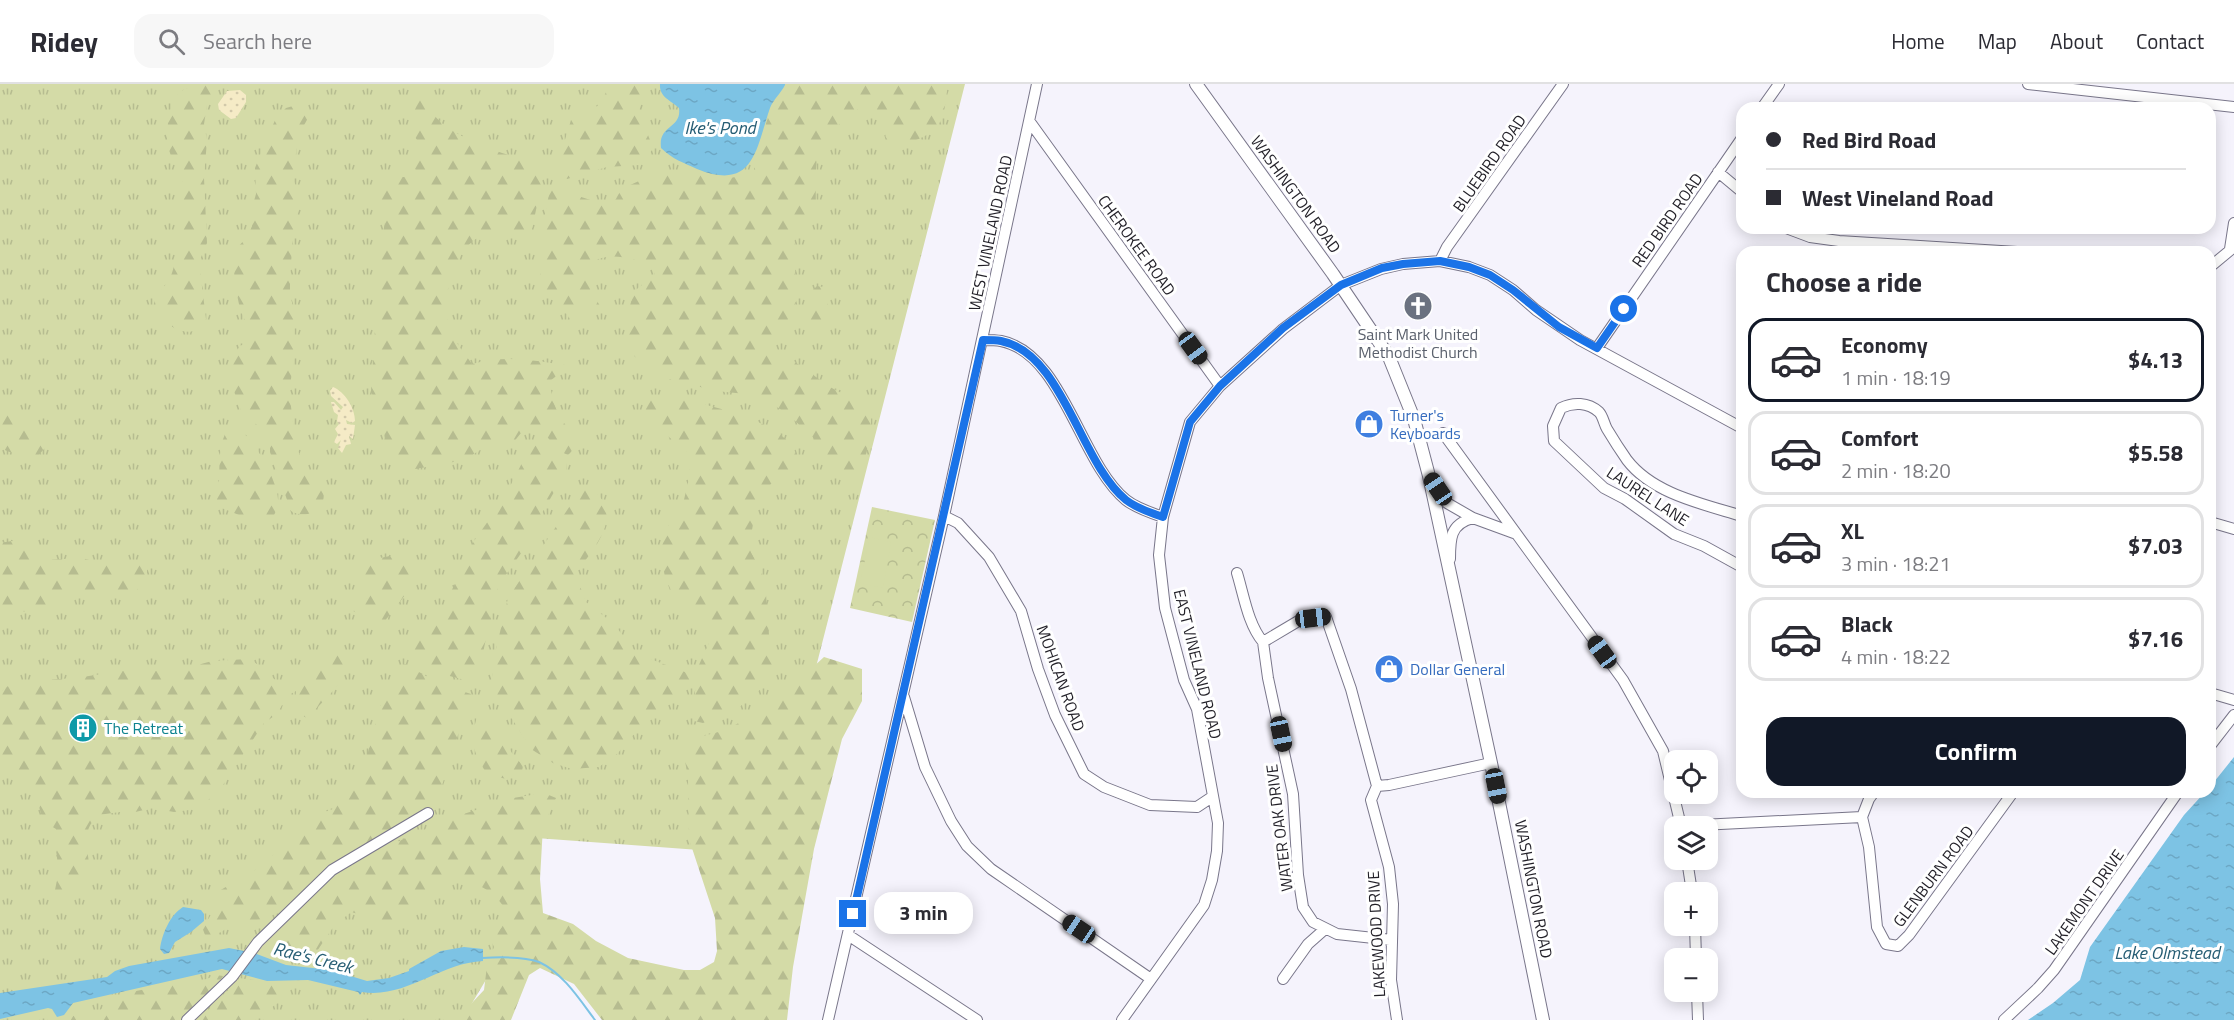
<!DOCTYPE html>
<meta charset="utf-8">
<style>
body{margin:0;font-family:"Titillium Web",sans-serif;background:#f7f7f7;color:#2b2b33;height:100vh;display:flex;flex-direction:column;font-size:22px;white-space:nowrap}
*{box-sizing:border-box;margin:0}
p{font-size:20px;color:#7c7c81}
.icon{flex:none;width:33px;height:33px;fill:none;stroke:currentColor;stroke-width:2;stroke-linecap:round;stroke-linejoin:round}
.map{position:relative;flex:1;overflow:hidden}
.panel{position:absolute;left:1736px;top:162px;width:480px;height:552px;display:flex;flex-direction:column;background:#fff;border-radius:18px;box-shadow:0 3px 15px #0003}
.panel>*{flex:none}
.hud{position:absolute;left:1736px;top:18px;width:480px;height:132px;border-radius:18px;box-shadow:0 3px 15px #0003;display:grid;align-content:center;height:132px;padding:0 30px;background:#fff}
.tools{position:absolute;left:1664px;top:666px;display:grid;gap:12px}
.tools a{display:grid;place-items:center;width:54px;height:54px;border-radius:12px;background:#fff;box-shadow:0 3px 15px #0003;font-size:30px}
.end{position:absolute;width:27px;height:27px;margin:-14px;border:8px solid #1a73e8;background:#fff;box-shadow:0 0 0 3px #fff}
.from{border-radius:50%}
.bubble{position:absolute;height:42px;border-radius:18px;background:#fff;box-shadow:0 3px 15px #0003;font-size:20px;font-weight:700;line-height:42px;text-align:center}
.car{position:absolute;width:18px;height:36px;margin:-18px -9px;border-radius:8px;box-shadow:0 0 4px 2px #0007;background:linear-gradient(#222 24%,#8ab4d8 0 40%,#222 0 76%,#8ab4d8 0 86%,#222 0)}
.hud b{display:flex;align-items:center;gap:21px;height:57px;font-size:22px}
.hud b+b{border-top:2px solid #e1e1e2}
.hud i{width:15px;height:15px;background:#2b2b33}
ul{padding:0;list-style:none}
li{display:flex;align-items:center;gap:18px;height:84px;margin:0 12px 9px;padding:0 18px;border:3px solid #e1e1e2;border-radius:18px}
li div{flex:1}
li b{display:block;font-size:22px}
li em{font-style:normal;font-weight:700}
li.selected{border-color:#111827}
li>.icon{width:54px;height:54px;stroke-width:1.5}
h2{padding:0 30px;font-size:27px;line-height:72px}
.button{display:flex;gap:12px;margin-top:auto;padding:12px 30px}
.button a{flex:1;height:69px;border-radius:18px;background:#111827;color:#fff;font-size:24px;font-weight:700;line-height:69px;text-align:center}
header{display:flex;align-items:center;gap:36px;box-sizing:border-box;height:84px;padding:0 30px;background:#fff;border-bottom:2px solid #e1e1e2}
header strong{font-size:28px}
nav{display:flex;gap:33px;margin-inline-start:auto;font-size:21px}
.search{width:420px;height:54px;background:#f7f7f7;display:flex;align-items:center;gap:15px;box-sizing:border-box;padding:0 21px;border-radius:18px;color:#7c7c81;font-size:22px}
.map>svg:first-child{display:block}
.grass{fill:url(#grass-tufts)}
.forest{fill:url(#forest-firs)}
.sand{fill:url(#sand-dots)}
.park{fill:url(#park-crowns)}
.garden{fill:#d4dba7}
.water{fill:url(#water-ripples)}
.lines{fill:none;stroke-linecap:round;stroke-linejoin:round}
.stream{stroke:#7dc3e4;stroke-width:2}
.minor-casing{stroke:#79768a;stroke-width:12}
.major-casing{stroke:#79768a;stroke-width:14}
.minor{stroke:#fff;stroke-width:10}
.major{stroke:#fff;stroke-width:12}
.route{stroke:#1a73e8;stroke-width:8}
.labels{text-anchor:middle;stroke-width:6;stroke-linejoin:round;paint-order:stroke}
.street-label{font-size:16px;fill:#211f27;stroke:#fff}
.worship-label{font-size:16px;fill:#5b616d;stroke:#fff}
.shop-label{font-size:16px;fill:#366cbe;stroke:#fff;text-anchor:start}
.culture-label{font-size:16px;fill:#0d838f;stroke:#fff;text-anchor:start}
.water-label{font-size:18px;font-style:italic;fill:#265d74;stroke:#fff}
</style>
<header>
<strong>Ridey</strong>
<div class="search"><svg class="icon" aria-label="search" viewBox="0 0 24 24"><circle cx="10" cy="10" r="6"/><path d="M15 15l6 6"/></svg>Search here</div>
<nav><a>Home</a><a>Map</a><a>About</a><a>Contact</a></nav>
</header>
<div class="map">
<svg width="2234" height="936" viewBox="0 0 2234 936">
<defs>
<pattern id="grass-tufts" width="24" height="20" patternUnits="userSpaceOnUse" patternTransform="scale(1.5)"><rect width="24" height="20" fill="#d4dba7"/><path d="M3 7l-1-3M5 7V3M7 7l1-3M15 17l-1-3M17 17v-4M19 17l1-3" fill="none" stroke="#b6bc90"/></pattern>
<pattern id="forest-firs" width="22" height="20" patternUnits="userSpaceOnUse" patternTransform="scale(1.5)"><rect width="22" height="20" fill="#d4dba7"/><path d="M5 1l3.5 6h-7zM16 11l3.5 6h-7z" fill="#b6bc90"/></pattern>
<pattern id="sand-dots" width="8" height="8" patternUnits="userSpaceOnUse" patternTransform="scale(1.5)"><rect width="8" height="8" fill="#f5ebc6"/><path d="M2 2h.1M6 6h.1" fill="none" stroke="#d2c9aa" stroke-width="1.8" stroke-linecap="round"/></pattern>
<pattern id="park-crowns" width="20" height="18" patternUnits="userSpaceOnUse" patternTransform="scale(1.5)"><rect width="20" height="18" fill="#d4dba7"/><path d="M2 6a3 3 0 1 1 6 0M12 15a3 3 0 1 1 6 0" fill="none" stroke="#b6bc90"/></pattern>
<pattern id="water-ripples" width="26" height="14" patternUnits="userSpaceOnUse" patternTransform="scale(1.5)"><rect width="26" height="14" fill="#7dc3e4"/><path d="M2 4q2-2 4 0t4 0M15 11q2-2 4 0t4 0" fill="none" stroke="#6ca7c4"/></pattern>
</defs>
<rect width="100%" height="100%" fill="#f5f3fc"/>
<path class="grass" d="M0,0H965L768,771L536,754L521,837L462,936H0Z"/>
<path class="forest" d="M195,0L217,1L215,9L207,21L204,40L207,56L204,94L207,159L199,178L206,235C199,253 179,250 166,238C161,233 157,223 154,216C158,208 166,202 170,194C178,177 183,126 183,106C183,91 177,84 171,72C164,55 167,23 179,9C183,5 191,3 195,0Z
M414,0H425C417,49 502,67 536,81L544,88L529,159C521,154 508,146 499,147C456,149 439,210 450,244C453,256 465,270 472,280C505,270 538,277 571,282L572,289H560L550,297C551,310 554,323 561,334C568,347 583,358 568,371L555,365C551,356 539,338 526,345C519,349 515,358 509,363L502,359L493,358L464,376L410,386L387,372L381,366L385,354L383,342L371,307L377,214V183L386,132C386,122 378,120 377,112C377,85 408,98 418,89L410,78L419,69L421,62L411,47L410,42L416,22Z
M609,0H649L651,3C648,10 641,18 639,24C638,31 651,55 653,65L639,81L607,83L567,95L561,91L557,82L571,36C593,29 602,22 609,0Z
M785,0H948C946,11 946,23 942,34C935,52 902,67 885,54L887,44L884,30L871,22H862C852,30 825,50 820,61C814,75 816,111 816,127L794,137L796,218L790,233L774,252V263L830,303L858,318L871,331C872,349 865,386 853,400L845,399L834,386L813,353L785,328L756,311L716,307L669,295L645,281L627,266C627,251 627,216 637,205C644,198 649,200 655,190L650,181C630,174 613,168 593,177L590,205L600,222L580,225L576,235H570L559,218L546,211L540,202L542,146L550,105L557,104C566,107 603,122 609,120C616,119 617,111 621,107C633,98 650,92 664,89C699,81 717,105 754,87V73L766,43L770,23Z
M293,22L300,23L308,34L298,52L293,95L300,112L293,152L290,193V210L294,227L295,270L289,307L296,362L313,400L323,406C328,426 306,436 291,427L270,368V349L243,332L227,288L228,279L240,262L253,255L240,225L234,196L235,170L236,165L248,152L252,142V124L256,110L255,84L266,57L276,34L286,24Z
M817,202L823,203C828,219 833,233 819,245C808,241 804,227 808,215C809,210 814,205 817,202Z
M667,311C700,320 784,335 796,370C798,375 795,382 794,388L771,400L757,417L752,446L751,468L762,489L766,510L770,565L775,580L762,604L737,625L703,639L694,637L693,624L698,583L709,559L710,544L698,530L674,513L665,493L660,467L670,436L683,420L690,390L686,367L664,349L645,337L643,327L649,315Z
M0,329C20,333 37,339 47,357L44,365L37,373L23,364L12,369L0,364Z
M241,347C255,357 280,401 278,419C278,424 275,429 273,433L239,431L217,422C216,414 219,407 219,398C220,381 218,366 225,350Z
M538,358H548L552,365L567,377L565,394L557,403L539,434L536,448L505,492L496,508L478,592L472,598L435,588L410,572L413,555L439,531L462,486L474,457L503,416L522,379Z
M582,404H589C592,406 597,409 600,413C620,437 591,470 575,489L586,518L614,540L637,570L693,591L683,607L660,623L639,644L618,669L599,683L572,685L553,679L531,665L491,601L496,565L508,514Z
M12,457L30,466L40,465L44,476L82,474L118,484L132,479L141,480L147,485V492L137,506L127,508L108,506L86,510L68,506L50,518L44,526C29,529 15,528 0,522V504L2,499L0,498V459Z
M390,472C428,477 411,505 395,524C390,530 386,538 378,539L353,527L350,522L353,517L368,514L372,507L371,503L347,493L341,486L351,480Z
M336,566L346,568C355,591 322,618 307,634L295,628L296,607L287,612L277,630L264,639L219,707L207,717L189,726L174,728L152,724L127,730L120,728L98,731C94,736 89,741 88,747C81,770 102,787 74,807C68,811 63,813 57,811L55,806L59,786L55,760L56,745L43,737L35,708L0,686V608L8,602L25,597L76,594L121,587H176L212,577L248,575C260,579 273,596 285,604L327,569Z
M824,573L862,585V617L842,655L814,765L793,883L787,936H602L574,900L540,884L529,891L511,936H456L484,906L487,882L494,863L491,856L502,843L508,831C496,804 474,799 448,790L405,831L390,838L351,828L334,842L313,873C294,877 278,880 263,867L319,814L358,783L395,759L445,736L513,714L544,709L556,714L543,742L540,795L543,829L573,840L596,857L628,874L684,886H700L714,878L717,867L715,834L689,755L688,694L683,665L699,653L726,646L773,620Z
M405,580L440,600L471,610L438,714L418,730L344,772L293,817L266,835L238,838L207,856L202,843L209,834L213,827L214,813L219,807L258,784L319,730L333,725L339,709L362,691L383,611C396,601 393,588 405,580Z
M485,627L512,669L523,682L521,692L506,695L487,690C472,666 469,657 478,630Z
M216,891L223,892L218,900L182,936H65L81,928L96,929L117,914L136,907L167,901H192Z
M240,894C256,898 277,894 291,903L288,911L255,936H199Z"/>
<path class="sand" d="M240,6L246,11V18L236,34L231,35L219,26L218,20L227,7Z
M333,303C345,308 355,324 355,337L352,339L346,336L347,340L355,341L353,355L349,352L351,360L346,361L342,369L338,364L341,356L337,360L334,358L338,350L335,345L339,340L337,337L338,331L334,328L331,318H334L341,326L343,323L331,312L330,307Z"/>
<path class="park" d="M872,423L935,436L912,538L850,524Z"/>
<path class="garden" d="M870,453L891,458L883,504L860,499Z"/>
<path class="water" d="M660,0H785V1C781,9 773,16 770,24C756,65 754,108 697,85C684,79 672,75 661,64C658,40 682,45 679,24C670,16 659,13 660,0Z
M2234,673V936H2028L2053,919L2080,896L2090,863L2184,731L2205,708H2210V703Z
M183,823L201,826L204,830V837L191,848L175,858L169,869L164,870L160,865C162,850 170,831 183,823Z
M464,863L483,865V877C439,879 406,915 362,908L360,911L358,908L308,896L267,897L222,885L73,919L64,931L57,933L52,925L48,924L0,935V909L107,893L115,887L129,882L229,864L254,869L286,881L331,886L367,897L389,894L409,887V885L441,867Z"/>
<g class="lines">
<path class="stream" d="M482,874C499,873 523,872 539,878C563,889 580,916 595,936"/>
<g class="minor-casing">
<path id="minor" d="M2028,0L2234,23
M1762,24L1779,0
M1030,38L1220,302
M1718,88L1742,108
M1786,144L1810,153L1839,157L2017,168
M2230,165L2234,139
M1440,177L1447,163L1563,0
M2210,183L2234,163
M983,256C989,256 996,256 1001,257C1063,269 1080,379 1126,416C1136,424 1151,429 1163,433
M1597,264L1742,54
M1443,349L1623,596L1663,667L1681,742
M1430,394L1447,419L1473,434L1514,449
M944,432L958,439L989,473L1021,527L1038,585L1055,631L1084,690L1104,703L1150,721L1197,723L1212,713
M1742,432C1703,420 1653,410 1627,376C1620,366 1613,355 1607,345C1604,340 1603,332 1599,328C1588,318 1573,318 1561,324L1553,342L1554,357L1604,404L1625,415L1674,450L1704,462L1742,483
M2210,438L2234,445
M1450,475C1450,455 1450,440 1473,434
M1237,489C1244,512 1248,540 1263,558
M2210,609L2234,616
M904,613L925,683L951,737L967,762L991,785L1151,895
M2210,662L2234,631
M1377,702L1351,605L1326,533L1300,536L1263,558L1268,594L1293,710L1298,791L1303,823L1313,838L1337,850L1392,856
M1862,733L1869,763L1877,843L1886,860L1898,862L1909,851L2011,711
M1681,742L1862,733L1869,715L1874,708
M1687,776L1692,808
M1695,842L1696,874
M848,851L977,936
M1283,895L1308,860L1325,845
M1697,908L1698,936
M187,936L232,893L258,858L332,786L428,729
M828,936L944,432L1037,0
M1122,936L1204,821L1212,796L1217,767L1218,739L1197,625L1184,596L1165,524L1159,471L1163,433L1190,338L1220,302L1283,245L1341,201L1381,185L1403,180L1440,177L1469,183L1490,191L1513,206L1536,226L1580,256L1742,344
M1397,936L1391,896L1393,820L1389,783L1371,716L1377,702L1389,701L1491,679
M2004,936L2038,904L2054,886L2178,708"/>
</g>
<g class="major-casing">
<path id="major" d="M1196,0L1333,190L1389,273L1414,335L1429,392L1491,679L1543,936"/>
</g>
<use href="#minor" class="minor"/>
<use href="#major" class="major"/>
</g>
<g class="lines">
<path class="route" d="M853,830L983,256C989,256 996,256 1001,257C1063,269 1080,379 1126,416C1136,424 1151,429 1163,433L1190,338L1220,302L1283,244L1341,201L1382,184L1403,180L1440,177L1469,183L1490,191L1513,206L1559,243L1597,264L1624,225"/>
</g>
<defs>
<g id="church-disc" transform="scale(1.5)"><circle r="9.5" fill="#6b7280" stroke="#fff"/><path d="M-1.2-6h2.4v3.5h3.3v2.4h-3.3V6h-2.4V-.1h-3.3v-2.4h3.3Z" fill="#fff"/></g>
<g id="shop-disc" transform="scale(1.5)"><circle r="9.5" fill="#3f7fe0" stroke="#fff"/><path d="M-5-2.5h2.3a2.7 3.5 0 0 1 5.4 0H5L5.5 6h-11ZM-1.5-2.5h3a1.5 2.3 0 0 0-3 0Z" fill="#fff"/></g>
<g id="building-disc" transform="scale(1.5)"><circle r="9.5" fill="#0f9aa8" stroke="#fff"/><path d="M-4-6H4V6H1V3H-1V6H-4ZM-2.5-4.3h1.7v1.8h-1.7ZM.8-4.3h1.7v1.8H.8ZM-2.5-1h1.7V.8h-1.7ZM.8-1h1.7V.8H.8Z" fill="#fff"/></g>
</defs>
<g fill-rule="evenodd">
<use href="#church-disc" x="1418" y="222"/>
<use href="#shop-disc" x="1369" y="340"/>
<use href="#shop-disc" x="1389" y="585"/>
<use href="#building-disc" x="83" y="644"/>
</g>
<g class="labels">
<g class="street-label">
<text transform="translate(1489 79) rotate(-55)" y="6">BLUEBIRD ROAD</text>
<text transform="translate(1296 110) rotate(54)" y="6">WASHINGTON ROAD</text>
<text transform="translate(1667 136) rotate(-55)" y="6">RED BIRD ROAD</text>
<text transform="translate(990 149) rotate(-78)" y="6">WEST VINELAND ROAD</text>
<text transform="translate(1137 161) rotate(54)" y="6">CHEROKEE ROAD</text>
<text transform="translate(1648 412) rotate(33)" y="6">LAUREL LANE</text>
<text transform="translate(1198 580) rotate(76)" y="6">EAST VINELAND ROAD</text>
<text transform="translate(1061 594) rotate(70)" y="6">MOHICAN ROAD</text>
<text transform="translate(1279 744) rotate(-97)" y="6">WATER OAK DRIVE</text>
<text transform="translate(1933 792) rotate(-53)" y="6">GLENBURN ROAD</text>
<text transform="translate(1534 805) rotate(79)" y="6">WASHINGTON ROAD</text>
<text transform="translate(2084 818) rotate(-55)" y="6">LAKEMONT DRIVE</text>
<text transform="translate(1376 850) rotate(-93)" y="6">LAKEWOOD DRIVE</text>
</g>
<g class="worship-label">
<text x="1418" y="256">Saint Mark United<tspan x="1418" dy="18">Methodist Church</tspan></text>
</g>
<g class="shop-label">
<text x="1390" y="337">Turner's<tspan x="1390" dy="18">Keyboards</tspan></text>
<text x="1410" y="591">Dollar General</text>
</g>
<g class="culture-label">
<text x="104" y="650">The Retreat</text>
</g>
<g class="water-label">
<text x="720" y="50">Ike's Pond</text>
<text x="2167" y="875">Lake Olmstead</text>
<text transform="translate(313 874) rotate(14)" y="6">Rae's Creek</text>
</g>
</g>
</svg>
<div class="tools">
<a><svg class="icon" aria-label="locate" viewBox="0 0 24 24"><circle cx="12" cy="12" r="6"/><path d="M12 2v4M12 18v4M2 12h4M18 12h4"/></svg></a>
<a><svg class="icon" aria-label="layers" viewBox="0 0 24 24"><path d="M12 4l9 5-9 5-9-5zM3 14l9 5 9-5"/></svg></a>
<a>+</a>
<a>−</a>
</div>
<i class="end from" style="left:1624px;top:225px"></i>
<i class="end" style="left:853px;top:830px"></i>
<div class="bubble" style="left:874px;top:808px;width:99px">3 min</div>
<i class="car" style="left:1193px;top:264px;rotate:144deg"></i>
<i class="car" style="left:1438px;top:405px;rotate:326deg"></i>
<i class="car" style="left:1313px;top:534px;rotate:83deg"></i>
<i class="car" style="left:1602px;top:568px;rotate:324deg"></i>
<i class="car" style="left:1281px;top:650px;rotate:168deg"></i>
<i class="car" style="left:1496px;top:702px;rotate:169deg"></i>
<i class="car" style="left:1079px;top:845px;rotate:304deg"></i>
<div class="hud">
<b><i class="from"></i>Red Bird Road</b>
<b><i></i>West Vineland Road</b>
</div>
<section class="panel">
<h2>Choose a ride</h2>
<ul>
<li class="selected"><svg class="icon" aria-label="car" viewBox="0 0 24 24"><path d="M5 17H2v-5l4-1 3-4h7l3 4 3 1v5h-3M9 17h6M6 11h13"/><circle cx="7" cy="17" r="2"/><circle cx="17" cy="17" r="2"/></svg><div><b>Economy</b><p>1 min · 18:19</p></div><em>$4.13</em></li>
<li><svg class="icon" aria-label="car" viewBox="0 0 24 24"><path d="M5 17H2v-5l4-1 3-4h7l3 4 3 1v5h-3M9 17h6M6 11h13"/><circle cx="7" cy="17" r="2"/><circle cx="17" cy="17" r="2"/></svg><div><b>Comfort</b><p>2 min · 18:20</p></div><em>$5.58</em></li>
<li><svg class="icon" aria-label="car" viewBox="0 0 24 24"><path d="M5 17H2v-5l4-1 3-4h7l3 4 3 1v5h-3M9 17h6M6 11h13"/><circle cx="7" cy="17" r="2"/><circle cx="17" cy="17" r="2"/></svg><div><b>XL</b><p>3 min · 18:21</p></div><em>$7.03</em></li>
<li><svg class="icon" aria-label="car" viewBox="0 0 24 24"><path d="M5 17H2v-5l4-1 3-4h7l3 4 3 1v5h-3M9 17h6M6 11h13"/><circle cx="7" cy="17" r="2"/><circle cx="17" cy="17" r="2"/></svg><div><b>Black</b><p>4 min · 18:22</p></div><em>$7.16</em></li>
</ul>
<div class="button"><a>Confirm</a></div>
</section>
</div>
